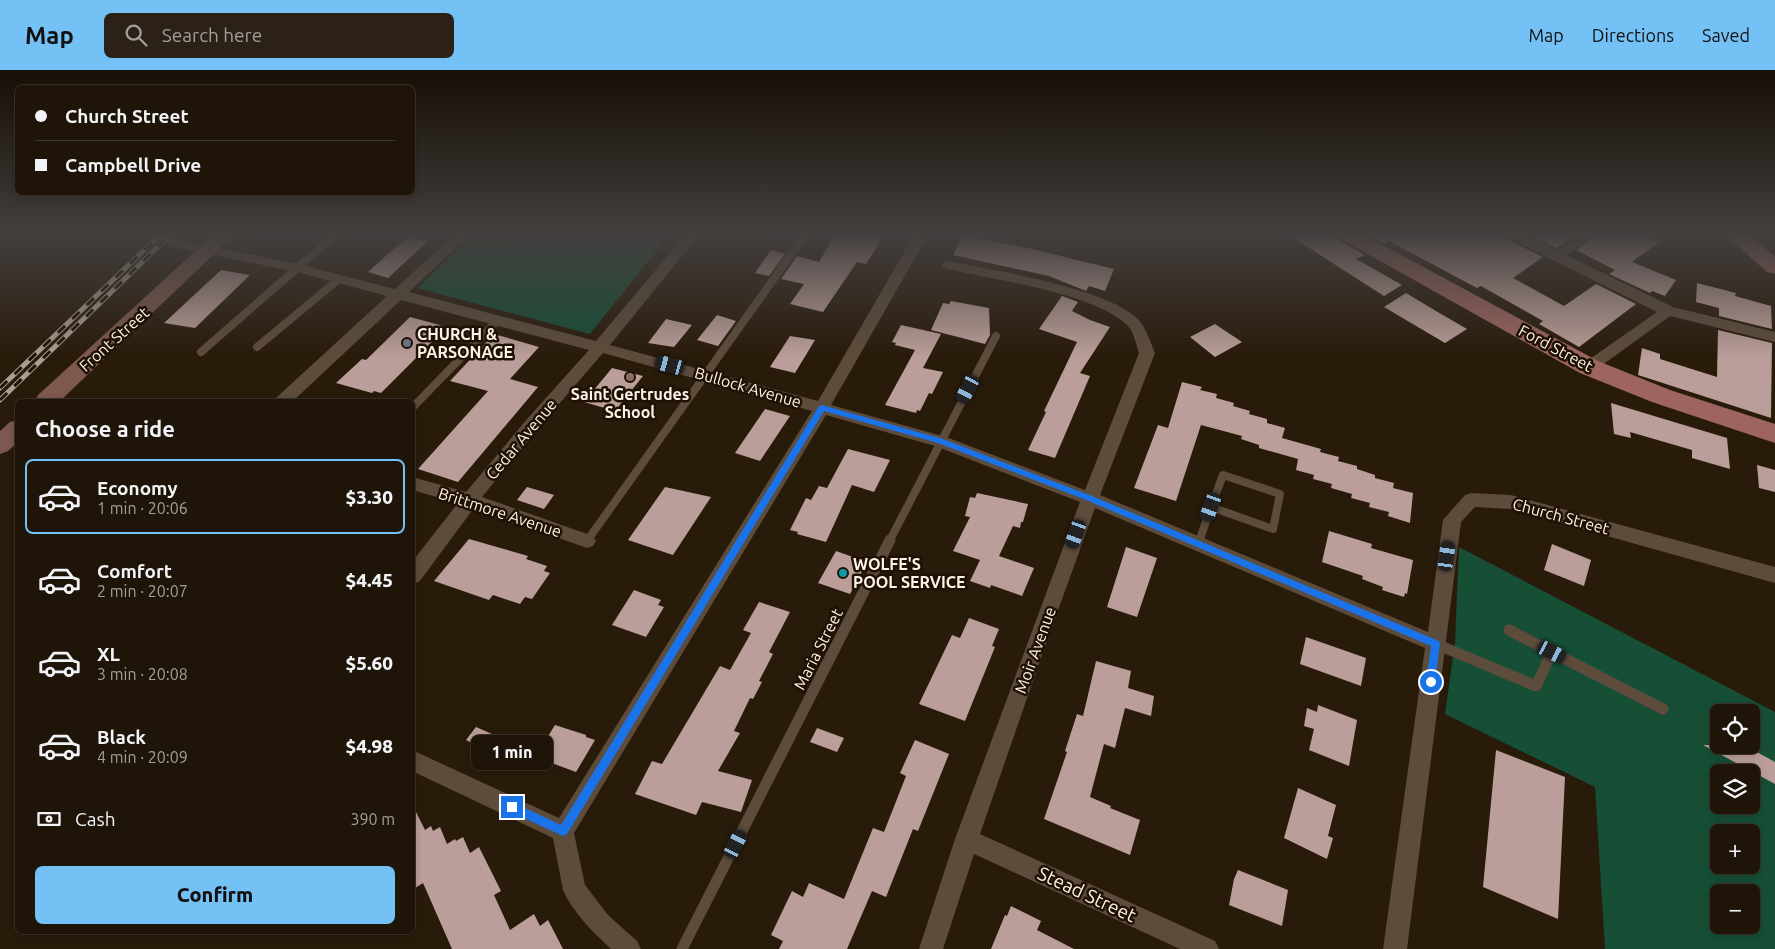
<!DOCTYPE html>
<meta charset="utf-8">
<style>
body{margin:0;font-family:Ubuntu,sans-serif;background:#2c2116;color:#f1f3f6;height:100vh;display:flex;flex-direction:column;font-size:19px;white-space:nowrap}
*{box-sizing:border-box;margin:0}
p{font-size:16px;color:#a19e9c}
.icon{flex:none;width:28px;height:28px;fill:none;stroke:currentColor;stroke-width:2;stroke-linecap:round;stroke-linejoin:round}
.map{position:relative;flex:1;overflow:hidden}
.side{position:absolute;left:15px;top:329px;width:400px;height:535px;display:flex;flex-direction:column;background:#1f1408;border-radius:8px;box-shadow:0 2px 8px #0003,0 0 0 1px #3c3329}
.side>*{flex:none}
.top-card{position:absolute;left:15px;top:15px;width:400px;height:110px;border-radius:8px;box-shadow:0 2px 8px #0003,0 0 0 1px #3c3329;display:grid;align-content:center;height:110px;padding:0 20px;background:#1f1408}
.fabs{position:absolute;left:1710px;top:634px;display:grid;gap:10px}
.fabs a{display:grid;place-items:center;width:50px;height:50px;border-radius:8px;background:#1f1408;box-shadow:0 2px 8px #0003,0 0 0 1px #3c3329;font-size:25px}
.end{position:absolute;width:22px;height:22px;margin:-11px;border:6px solid #1a73e8;background:#fff;box-shadow:0 0 0 2px #fff}
.from{border-radius:50%}
.bubble{position:absolute;height:35px;border-radius:8px;background:#1f1408;box-shadow:0 2px 8px #0003,0 0 0 1px #3c3329;font-size:16px;font-weight:800;line-height:35px;text-align:center}
.car{position:absolute;width:15px;height:30px;margin:-15px -8px;border-radius:6px;box-shadow:0 0 4px 1px #0007;background:linear-gradient(#222 24%,#8ab4d8 0 40%,#222 0 76%,#8ab4d8 0 86%,#222 0)}
.top-card b{display:flex;align-items:center;gap:18px;height:48px;font-size:19px}
.top-card b+b{border-top:1px solid #3c3329}
.top-card i{width:12px;height:12px;background:#f1f3f6}
ul{padding:0;list-style:none}
li{display:flex;align-items:center;gap:15px;height:75px;margin:0 10px 8px;padding:0 10px;border:2px solid transparent;border-radius:8px}
li div{flex:1}
li b{display:block;font-size:19px}
li em{font-style:normal;font-weight:800}
li.on{border-color:#73c1f5}
li>.icon{width:45px;height:45px;stroke-width:1.5}
h2{padding:0 20px;font-size:22px;line-height:60px}
.pay{display:flex;align-items:center;gap:12px;height:55px;padding:0 20px;font-size:19px}
.pay p{margin-inline-start:auto}
.button{display:flex;gap:10px;margin-top:auto;padding:10px 20px}
.button a{flex:1;height:58px;border-radius:8px;background:#73c1f5;color:#111;font-size:20px;font-weight:800;line-height:58px;text-align:center}
header{display:flex;align-items:center;gap:30px;box-sizing:border-box;height:70px;padding:0 25px;background:#73c1f5;color:#111}
header strong{font-size:24px}
nav{display:flex;gap:28px;margin-inline-start:auto;font-size:18px}
.search{width:350px;height:45px;background:#2c2116;display:flex;align-items:center;gap:12px;box-sizing:border-box;padding:0 18px;border-radius:8px;color:#a19e9c;font-size:19px}
.map>svg:first-child{display:block}
.green{fill:#164e36;fill-rule:evenodd}
.building{fill:#bb9e99}
.lines{fill:none;stroke-linecap:round;stroke-linejoin:round}
.lane-far1{stroke:#5d4c3b;stroke-width:8}
.lane{stroke:#5d4c3b;stroke-width:11}
.street{fill:#5d4c3b;fill-rule:evenodd}
.secondary{fill:#7d584e;fill-rule:evenodd}
.primary{fill:#9e6560;fill-rule:evenodd}
.rail-casing{stroke:#aa9e91;stroke-width:5}
.rail{stroke:#1f1103;stroke-width:3;stroke-dasharray:10;stroke-linecap:butt}
.route{fill:#1a73e8}
.worship-dot{fill:#6b7280;stroke:#1f1103;stroke-width:2}
.education-dot{fill:#8d6e63;stroke:#1f1103;stroke-width:2}
.culture-dot{fill:#0f9aa8;stroke:#1f1103;stroke-width:2}
.labels{text-anchor:middle;stroke-width:5;stroke-linejoin:round;paint-order:stroke}
.poi-label{font-size:16px;font-weight:bold;fill:#fdf3e8;stroke:#1f1103;text-anchor:start}
.street-label{font-size:16px;fill:#fdf3e8;stroke:#1f1103}
.near-street-label{font-size:19px;fill:#fdf3e8;stroke:#1f1103}
</style>
<header>
<strong>Map</strong>
<div class="search"><svg class="icon" aria-label="search" viewBox="0 0 24 24"><circle cx="10" cy="10" r="6"/><path d="M15 15l6 6"/></svg>Search here</div>
<nav><a>Map</a><a>Directions</a><a>Saved</a></nav>
</header>
<div class="map">
<svg width="1775" height="879" viewBox="0 0 1775 879">
<rect width="100%" height="100%" fill="#291b0a"/>
<path class="green" d="M474,165H669L590,264L417,218Z
M1459,477L1775,642V879H1605L1595,717L1445,644L1455,573ZM1719,642H1751V675H1719ZM1719,702H1751V735H1719ZM1719,762H1751V795H1719ZM1719,822H1751V855H1719Z"/>
<path class="building" d="M835,165H884L866,194L857,192L823,242L790,234L804,214L781,209L797,186L819,192Z
M963,165L1032,179L1114,199L1105,221L1089,216L1086,221L1049,206L953,185Z
M1289,165H1336L1340,171L1365,185L1356,189L1402,215L1384,226Z
M1368,165H1505L1508,170L1543,187L1513,208L1564,236L1596,214L1636,234L1579,277L1539,254L1543,251L1481,216L1477,218L1389,171L1384,174Z
M1530,165H1577L1557,178Z
M1593,165H1645L1659,172L1632,192L1676,210L1665,226L1652,221L1650,223L1609,204L1615,200L1576,180L1590,169Z
M408,166L428,171L388,208L368,202Z
M771,180L785,184L769,206L755,203Z
M221,200L250,205L195,258L164,253Z
M1697,213L1736,223L1735,226L1771,236L1772,259L1719,246V238L1696,232Z
M1406,223L1436,241L1467,259L1445,273L1384,237Z
M1062,226L1078,232L1072,241L1090,250L1110,257L1080,303L1090,306L1055,388L1028,380L1046,342L1044,341L1077,272L1039,259Z
M951,231L989,238L990,265L985,274L931,260L943,233L949,234Z
M717,245L736,251L718,276L697,270Z
M410,247L447,257L381,323L374,321L372,323L336,313L362,289L366,290Z
M666,249L692,255L674,277L648,273Z
M1215,254L1242,272L1215,287L1190,267Z
M901,255L941,264L923,298L943,302L932,324L929,323L920,341L917,340L916,343L885,335L915,280L895,275L896,273L892,272Z
M1718,260L1772,273L1771,348L1638,305L1642,278L1660,284V289L1717,307Z
M494,264L539,277L510,309L538,317L458,412L418,399L488,321L450,311Z
M790,266L815,270L795,303L770,297Z
M612,298L643,306L615,341L584,332Z
M1182,312L1202,317L1200,320L1217,324L1216,328L1234,333L1233,336L1250,341L1249,344L1267,349V353L1285,358L1282,368L1321,379L1320,382L1339,387L1338,391L1357,396V399L1375,405V408L1394,413L1393,418L1413,423L1410,453L1388,446L1389,442L1369,437L1370,433L1351,428L1352,424L1331,418L1332,414L1313,409L1314,405L1296,400L1298,389L1259,378V375L1241,369L1242,366L1201,355L1176,431L1134,418L1158,355L1168,358Z
M1611,333L1727,368L1730,399L1692,388V380L1630,362L1631,368L1614,364Z
M765,339L790,346L760,391L735,383Z
M848,379L890,390L874,422L852,415L826,472L797,464L798,462L790,460L806,428L811,430L819,416L827,418Z
M1757,395L1775,400V422L1759,418Z
M527,417L554,425L544,439L517,430Z
M665,417L711,427L673,485L628,470Z
M977,423L1028,434L1023,452H1021L1020,458L1013,456L999,486L1034,498L1022,526L991,515L990,518L970,511L980,490L953,481L970,447L965,446L970,427L975,428Z
M1329,461L1372,474L1371,478L1413,490L1407,524L1405,523L1404,527L1382,520L1383,517L1362,509L1363,506L1322,492Z
M469,469L528,486L526,489L547,496L544,501L550,503L532,529L525,527L520,534L493,525L489,530L434,511Z
M1552,474L1591,490L1584,516L1544,500Z
M1126,477L1157,488L1137,547L1107,537Z
M836,481L867,492L850,524L818,513Z
M634,520L661,530L658,535L664,537L646,567L612,555Z
M759,532L790,542L769,582L773,584L759,611L762,612L753,629L750,628L734,661L740,663L718,701L752,710L741,742L702,732L696,745L635,724L652,691L662,694L720,596L730,600L751,563L743,560Z
M969,548L999,559L992,576L995,577L965,651L919,634L952,565L960,568Z
M1306,567L1366,588L1361,616L1300,594Z
M1096,591L1131,601L1128,618L1154,626L1151,646L1125,638L1115,678L1104,674L1090,727L1111,736L1110,738L1140,750L1130,785L1044,749L1067,682L1065,681L1077,644L1083,646Z
M1318,635L1357,650L1349,696L1309,680L1314,659L1304,656L1307,638L1317,642Z
M555,655L586,665V667L595,670L576,702L549,692L553,684L540,679Z
M476,657L492,664L482,678L466,670Z
M817,658L844,668L837,682L810,672Z
M915,670L949,684L918,761L913,759L886,827L872,821L847,879H779L783,871L771,865L792,821L803,827L809,813L844,829L873,758L884,762L906,706L900,703Z
M1703,675H1744L1775,692V714Z
M1496,680L1565,707L1558,849L1483,817Z
M1298,718L1336,735L1328,766L1333,768L1327,789L1284,768Z
M412,734L425,760L431,756L433,761L440,757L447,774L455,769L456,771L463,767L470,783L479,777L501,821L494,825L510,860L534,844L540,856L548,850L563,879H452L423,813L412,820Z
M1238,800L1288,820L1282,856L1229,835L1234,809Z
M1011,836L1041,851L1037,860L1074,879H991L1005,845L1007,846Z"/>
<g class="lines">
<path class="lane-far1" d="M1558,187L1587,165
M257,277L339,209
M201,282L335,165
M412,338L498,250
M1223,405L1280,424L1273,459L1211,437Z
M587,471L805,165
M889,472L996,266
M1199,472L1211,437"/>
<path class="lane" d="M1198,473L1199,470
M1509,560L1663,639
M1436,574L1536,616L1552,582
M682,879L890,470"/>
<path class="street" d="M148,165H167L178,170L298,194L395,219L454,165H469L409,222L596,271L685,165H699L610,275L818,331L914,165H928L831,335L946,367L1085,420L1139,283C1136,274 1134,262 1127,255C1092,222 992,210 944,198L942,195L944,192L949,191C995,201 1105,217 1138,249C1146,258 1150,271 1155,283L1100,425L1428,562L1443,450L1465,425L1471,423L1511,425L1775,497V513L1511,439L1475,437L1461,452L1407,879H1383L1425,578L1095,438L1044,579L980,764L1215,871L1219,879H1180L974,784L943,879H919L955,769L1080,432L935,376L826,345L574,763L585,815L608,845L637,871L641,879H611C593,862 573,843 563,820L553,768L412,701V680L559,748L812,341L603,283L540,356L482,427L593,466L596,471L593,476L587,478L474,438L419,512L412,514V492L458,433L412,420V407L466,422L528,348L589,280L401,230L293,331H275L277,327L387,226L297,202L169,176Z
M1507,165H1525L1673,237L1775,262V272L1670,246L1594,301L1589,302L1584,301L1581,297L1584,293L1657,242L1509,168Z"/>
<path class="secondary" d="M213,165H234L60,331H35L38,325Z
M18,350V372L8,381L0,384V361L10,352Z"/>
<path class="primary" d="M1338,165H1364L1598,291L1670,320L1775,354V373L1652,332L1580,303L1341,169Z
M1726,165H1749L1775,186V204L1767,202Z"/>
<g class="rail-casing">
<path id="rail" d="M0,318L160,165
M0,330L170,165"/>
</g>
<use href="#rail" class="rail"/>
</g>
<linearGradient id="sky" x2="0" y2="1"><stop stop-color="#170f06"/><stop offset="0.57" stop-color="#433f3e"/><stop offset="1" stop-color="#433f3e" stop-opacity="0"/></linearGradient>
<rect width="1775" height="288" fill="url(#sky)"/>
<path class="route" d="M822,335L943,369L1092,426L1439,571L1440,574L1435,612L1431,616L1426,612L1431,576L1086,430L938,373L824,341L567,764L563,766L509,741V734L512,732L561,755L819,336Z"/>
<circle class="worship-dot" cx="407" cy="273" r="5"/>
<circle class="education-dot" cx="630" cy="307" r="5"/>
<circle class="culture-dot" cx="843" cy="503" r="5"/>
<g class="labels">
<g class="poi-label">
<text x="417" y="270">CHURCH &amp;<tspan x="417" dy="18">PARSONAGE</tspan></text>
<text x="630" y="330" text-anchor="middle">Saint Gertrudes<tspan x="630" dy="18">School</tspan></text>
<text x="853" y="500">WOLFE'S<tspan x="853" dy="18">POOL SERVICE</tspan></text>
</g>
<g class="street-label">
<text transform="translate(114 269) rotate(-42)" y="6">Front Street</text>
<text transform="translate(1556 278) rotate(28)" y="6">Ford Street</text>
<text transform="translate(748 317) rotate(16)" y="6">Bullock Avenue</text>
<text transform="translate(521 369) rotate(-50)" y="6">Cedar Avenue</text>
<text transform="translate(500 442) rotate(18)" y="6">Brittmore Avenue</text>
<text transform="translate(1561 446) rotate(15)" y="6">Church Street</text>
<text transform="translate(818 579) rotate(-63)" y="6">Maria Street</text>
<text transform="translate(1035 580) rotate(-70)" y="6">Moir Avenue</text>
</g>
<g class="near-street-label">
<text transform="translate(1087 824) rotate(25)" y="7">Stead Street</text>
</g>
</g>
</svg>
<div class="fabs">
<a><svg class="icon" aria-label="locate" viewBox="0 0 24 24"><circle cx="12" cy="12" r="6"/><path d="M12 2v4M12 18v4M2 12h4M18 12h4"/></svg></a>
<a><svg class="icon" aria-label="layers" viewBox="0 0 24 24"><path d="M12 4l9 5-9 5-9-5zM3 14l9 5 9-5"/></svg></a>
<a>+</a>
<a>−</a>
</div>
<i class="end from" style="left:1431px;top:612px"></i>
<i class="end" style="left:512px;top:737px"></i>
<div class="bubble" style="left:471px;top:665px;width:82px">1 min</div>
<i class="car" style="left:670px;top:295px;rotate:285deg"></i>
<i class="car" style="left:968px;top:319px;rotate:208deg"></i>
<i class="car" style="left:1211px;top:437px;rotate:200deg"></i>
<i class="car" style="left:1076px;top:464px;rotate:200deg"></i>
<i class="car" style="left:1447px;top:486px;rotate:8deg"></i>
<i class="car" style="left:1552px;top:582px;rotate:117deg"></i>
<i class="car" style="left:736px;top:774px;rotate:27deg"></i>
<div class="top-card">
<b><i class="from"></i>Church Street</b>
<b><i></i>Campbell Drive</b>
</div>
<section class="side">
<h2>Choose a ride</h2>
<ul>
<li class="on"><svg class="icon" aria-label="car" viewBox="0 0 24 24"><path d="M5 17H2v-5l4-1 3-4h7l3 4 3 1v5h-3M9 17h6M6 11h13"/><circle cx="7" cy="17" r="2"/><circle cx="17" cy="17" r="2"/></svg><div><b>Economy</b><p>1 min · 20:06</p></div><em>$3.30</em></li>
<li><svg class="icon" aria-label="car" viewBox="0 0 24 24"><path d="M5 17H2v-5l4-1 3-4h7l3 4 3 1v5h-3M9 17h6M6 11h13"/><circle cx="7" cy="17" r="2"/><circle cx="17" cy="17" r="2"/></svg><div><b>Comfort</b><p>2 min · 20:07</p></div><em>$4.45</em></li>
<li><svg class="icon" aria-label="car" viewBox="0 0 24 24"><path d="M5 17H2v-5l4-1 3-4h7l3 4 3 1v5h-3M9 17h6M6 11h13"/><circle cx="7" cy="17" r="2"/><circle cx="17" cy="17" r="2"/></svg><div><b>XL</b><p>3 min · 20:08</p></div><em>$5.60</em></li>
<li><svg class="icon" aria-label="car" viewBox="0 0 24 24"><path d="M5 17H2v-5l4-1 3-4h7l3 4 3 1v5h-3M9 17h6M6 11h13"/><circle cx="7" cy="17" r="2"/><circle cx="17" cy="17" r="2"/></svg><div><b>Black</b><p>4 min · 20:09</p></div><em>$4.98</em></li>
</ul>
<div class="pay"><svg class="icon" aria-label="cash" viewBox="0 0 24 24"><path d="M3 7h18v10H3z"/><circle cx="12" cy="12" r="2"/></svg>Cash<p>390 m</p></div>
<div class="button"><a>Confirm</a></div>
</section>
</div>
